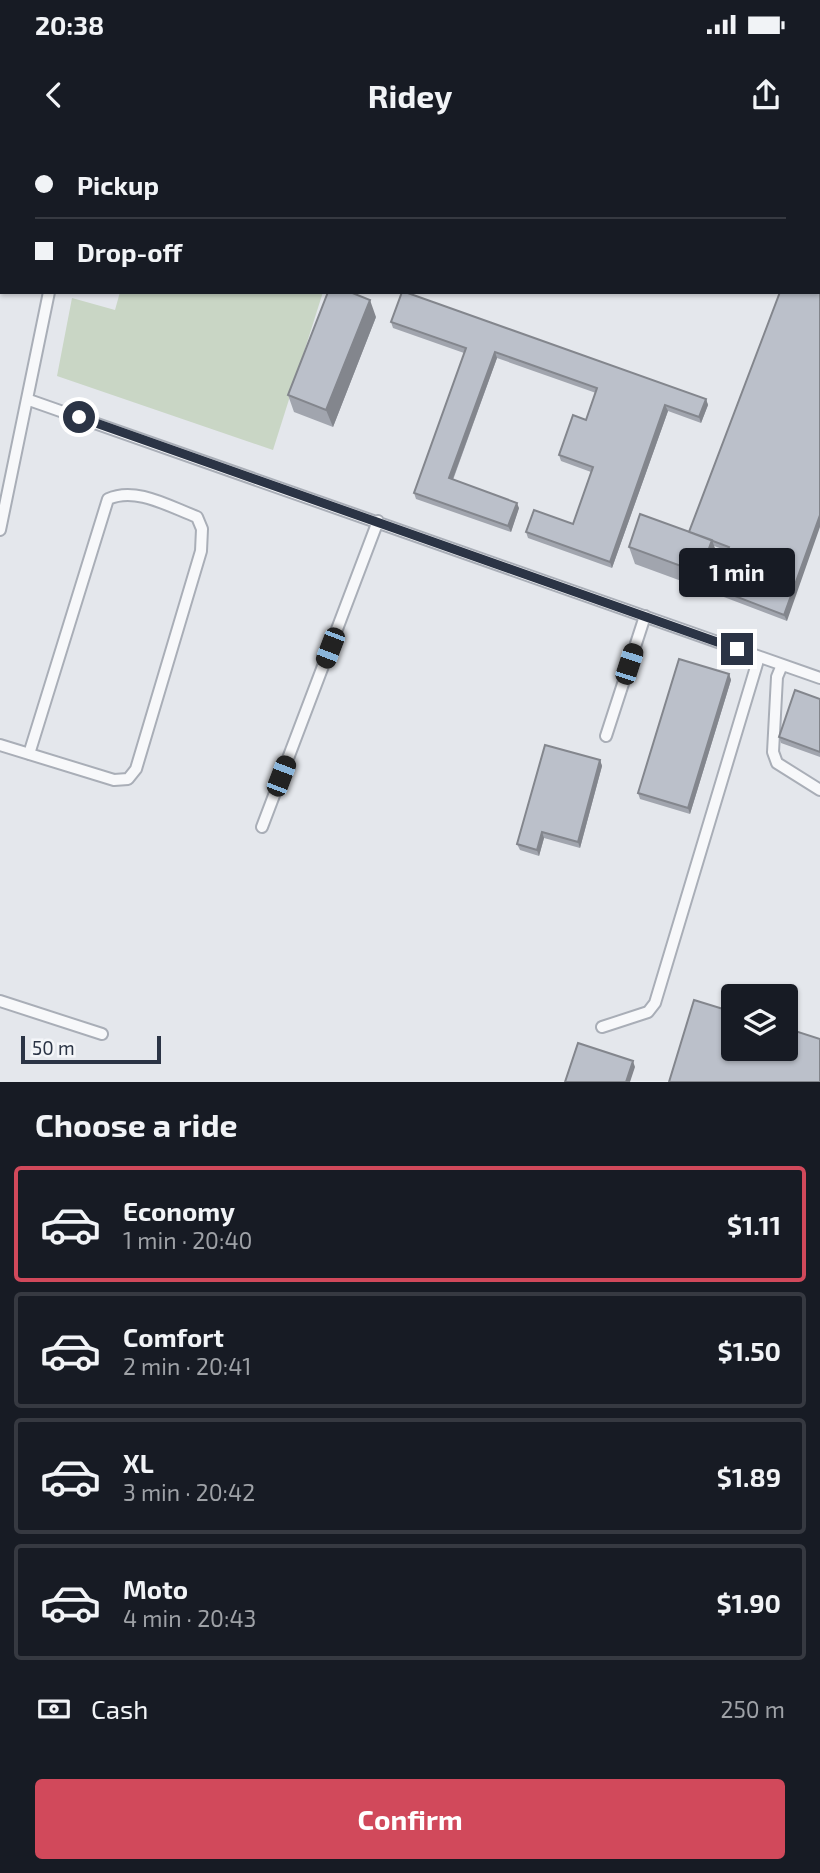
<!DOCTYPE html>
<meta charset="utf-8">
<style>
body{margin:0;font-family:"Exo 2",sans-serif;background:#242831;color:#f1f3f6;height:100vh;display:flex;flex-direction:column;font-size:26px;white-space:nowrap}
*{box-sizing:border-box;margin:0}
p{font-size:23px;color:#9ea1a6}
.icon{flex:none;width:38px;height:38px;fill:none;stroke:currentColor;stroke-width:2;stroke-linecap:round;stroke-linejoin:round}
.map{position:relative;height:942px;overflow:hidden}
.panel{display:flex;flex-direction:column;background:#171b24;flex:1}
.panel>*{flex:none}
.guide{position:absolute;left:0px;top:0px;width:821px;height:154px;box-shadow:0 2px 5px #0004;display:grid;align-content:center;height:154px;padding:0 35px;background:#171b24}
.controls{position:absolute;left:721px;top:844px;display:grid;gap:14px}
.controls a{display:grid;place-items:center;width:77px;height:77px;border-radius:7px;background:#171b24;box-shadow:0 2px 5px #0004;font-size:35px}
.scale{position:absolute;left:21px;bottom:18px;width:140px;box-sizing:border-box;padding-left:7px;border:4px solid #2b3445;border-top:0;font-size:19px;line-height:24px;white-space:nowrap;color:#2b3445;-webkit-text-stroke:5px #f4f6f9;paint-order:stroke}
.end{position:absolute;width:32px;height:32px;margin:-16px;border:9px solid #2b3445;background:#fff;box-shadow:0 0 0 4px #fff}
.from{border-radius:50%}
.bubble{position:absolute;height:49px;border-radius:7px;background:#171b24;box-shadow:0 2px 5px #0004;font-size:23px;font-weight:700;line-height:49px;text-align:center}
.car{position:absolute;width:21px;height:42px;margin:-21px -10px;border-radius:9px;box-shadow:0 0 5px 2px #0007;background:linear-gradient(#222 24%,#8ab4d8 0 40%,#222 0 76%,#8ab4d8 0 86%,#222 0)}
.guide b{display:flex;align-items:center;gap:24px;height:66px;font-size:26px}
.guide b+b{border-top:2px solid #363941}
.guide i{width:18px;height:18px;background:#f1f3f6}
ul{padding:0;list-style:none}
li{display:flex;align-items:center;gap:21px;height:116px;margin:0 14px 10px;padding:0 21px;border:4px solid #363941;border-radius:7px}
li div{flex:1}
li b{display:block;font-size:26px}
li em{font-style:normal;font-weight:700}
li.current{border-color:#d1495b}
li>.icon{width:63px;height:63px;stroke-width:1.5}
h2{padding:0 35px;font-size:32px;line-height:84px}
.pay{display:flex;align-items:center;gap:18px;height:77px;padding:0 35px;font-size:26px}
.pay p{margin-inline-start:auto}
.cta{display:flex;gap:14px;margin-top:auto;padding:14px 35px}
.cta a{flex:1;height:80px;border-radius:7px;background:#d1495b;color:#fff;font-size:28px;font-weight:700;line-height:80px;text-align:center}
.status{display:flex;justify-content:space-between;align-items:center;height:49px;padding:0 35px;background:#171b24;direction:ltr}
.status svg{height:19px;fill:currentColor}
header{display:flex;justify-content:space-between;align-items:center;height:91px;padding:0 35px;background:#171b24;font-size:32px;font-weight:700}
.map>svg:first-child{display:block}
.green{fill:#c9d6c5}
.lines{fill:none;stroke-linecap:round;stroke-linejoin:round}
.service-casing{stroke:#a9aeb7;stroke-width:14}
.service{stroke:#f7f8fa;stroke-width:10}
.wall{fill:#a1a5ae}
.shaded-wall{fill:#83868d}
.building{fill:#bbc0ca;stroke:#83868d;stroke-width:2}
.route{stroke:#2b3445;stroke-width:9}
</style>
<div class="status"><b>20:38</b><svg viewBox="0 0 49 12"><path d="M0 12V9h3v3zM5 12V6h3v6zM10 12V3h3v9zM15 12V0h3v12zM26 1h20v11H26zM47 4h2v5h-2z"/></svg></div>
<header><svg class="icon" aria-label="back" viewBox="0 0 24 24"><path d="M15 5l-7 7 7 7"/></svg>Ridey<svg class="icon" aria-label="share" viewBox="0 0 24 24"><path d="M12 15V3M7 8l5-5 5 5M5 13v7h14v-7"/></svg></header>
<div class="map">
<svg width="820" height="942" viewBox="0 0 820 942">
<rect width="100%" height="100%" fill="#e4e7ec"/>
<path class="green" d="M382,0H524L381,2Z
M120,152H323L273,310L57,236L72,158L115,170Z"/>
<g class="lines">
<g class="service-casing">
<path id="service" d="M253,0L258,2
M739,0L741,2
M78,2L79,0
M340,2L341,0
M819,91L820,92
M29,260L820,538
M0,390L49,152
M782,525L777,537L773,612L777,623L820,650
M606,596L645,476
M0,605L114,640L128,639L136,629L201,411L202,389L197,377C170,367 136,346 108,359L29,614
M262,687L378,381
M0,861L102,894
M602,887L648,872L655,863L759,517"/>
</g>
<use href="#service" class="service"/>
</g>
<path class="wall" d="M129,0H222L227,2H135Z
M780,152L787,481L716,454L714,448L728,411L714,406L718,417L706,450L635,424L629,407L689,392Z
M376,177L333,287L294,272L288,255Z
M391,182L706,259L708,265L701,283L668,271L612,428L528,398L526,392L573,384L591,332L561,321L559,315L586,280L596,253L497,218L453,340L519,368L511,392L416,359L414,353L464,213L393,188Z
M729,534L731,540L690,674L640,659L638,653Z
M820,559V617L781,603L779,597Z
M600,620L602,626L580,708L544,698L539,716L520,710L517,704Z"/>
<path class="shaded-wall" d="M370,160L376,177L333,287L326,270Z
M495,212L497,218L451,344L449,338Z
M706,259L708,265L701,283L699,277Z
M665,265L668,271L612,428L610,422Z
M517,363L519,368L511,392L508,386Z
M820,375V387L787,481L784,475Z
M712,400L718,417L706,450L700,433Z
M729,534L731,540L690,674L688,668Z
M600,620L602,626L580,708L578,702Z
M542,692L544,698L539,716L537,710Z
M633,921L635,927L630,942H626Z"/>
<path class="building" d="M145,0H222L227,2H151Z
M819,140H820V375L784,475L714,448L729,407L689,392L780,152H819Z
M328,152H350L370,160L326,270L288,255Z
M402,152H405L706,259L699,277L665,265L610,422L526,392L534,370L573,384L593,327L559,315L573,275L586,280L597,248L495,212L449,338L517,363L508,386L414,353L466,208L391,182Z
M640,374L712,400L700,433L629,407Z
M679,519L729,534L688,668L638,653Z
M795,550L820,559V612L779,597Z
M545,605L600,620L578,702L542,692L537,710L517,704Z
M694,860L733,872V908H786V888L820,899V942H669Z
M578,903L633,921L626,942H565Z"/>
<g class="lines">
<path class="route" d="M79,277L737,509"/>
</g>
</svg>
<div class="controls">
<a><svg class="icon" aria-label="layers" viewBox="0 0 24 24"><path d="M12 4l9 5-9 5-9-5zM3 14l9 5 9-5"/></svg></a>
</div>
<div class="scale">50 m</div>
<i class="end from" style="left:79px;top:277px"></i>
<i class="end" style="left:737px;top:509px"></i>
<div class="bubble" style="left:679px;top:408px;width:116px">1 min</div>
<i class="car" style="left:330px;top:508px;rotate:201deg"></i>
<i class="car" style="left:629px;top:524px;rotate:18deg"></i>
<i class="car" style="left:281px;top:636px;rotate:21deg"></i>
<div class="guide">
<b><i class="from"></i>Pickup</b>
<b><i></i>Drop-off</b>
</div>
</div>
<section class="panel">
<h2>Choose a ride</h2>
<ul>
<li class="current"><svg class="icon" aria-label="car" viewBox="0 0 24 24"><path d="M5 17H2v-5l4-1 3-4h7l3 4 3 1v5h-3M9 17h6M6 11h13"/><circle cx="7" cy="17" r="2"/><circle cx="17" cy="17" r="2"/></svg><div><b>Economy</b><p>1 min · 20:40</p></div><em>$1.11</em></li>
<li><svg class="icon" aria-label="car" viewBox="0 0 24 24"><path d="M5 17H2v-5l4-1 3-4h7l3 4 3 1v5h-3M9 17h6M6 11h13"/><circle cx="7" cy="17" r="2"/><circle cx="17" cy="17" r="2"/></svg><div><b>Comfort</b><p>2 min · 20:41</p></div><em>$1.50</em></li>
<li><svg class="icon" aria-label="car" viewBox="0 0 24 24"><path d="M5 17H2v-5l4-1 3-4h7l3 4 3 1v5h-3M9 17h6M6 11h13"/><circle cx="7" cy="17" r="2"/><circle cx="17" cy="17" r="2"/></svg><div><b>XL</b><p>3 min · 20:42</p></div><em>$1.89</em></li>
<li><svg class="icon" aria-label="car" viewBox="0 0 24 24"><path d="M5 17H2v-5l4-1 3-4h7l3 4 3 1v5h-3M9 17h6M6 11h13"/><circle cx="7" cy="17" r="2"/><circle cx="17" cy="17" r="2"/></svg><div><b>Moto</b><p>4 min · 20:43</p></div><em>$1.90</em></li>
</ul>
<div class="pay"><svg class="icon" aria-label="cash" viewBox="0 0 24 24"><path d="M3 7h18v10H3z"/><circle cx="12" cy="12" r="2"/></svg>Cash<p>250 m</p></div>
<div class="cta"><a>Confirm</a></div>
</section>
